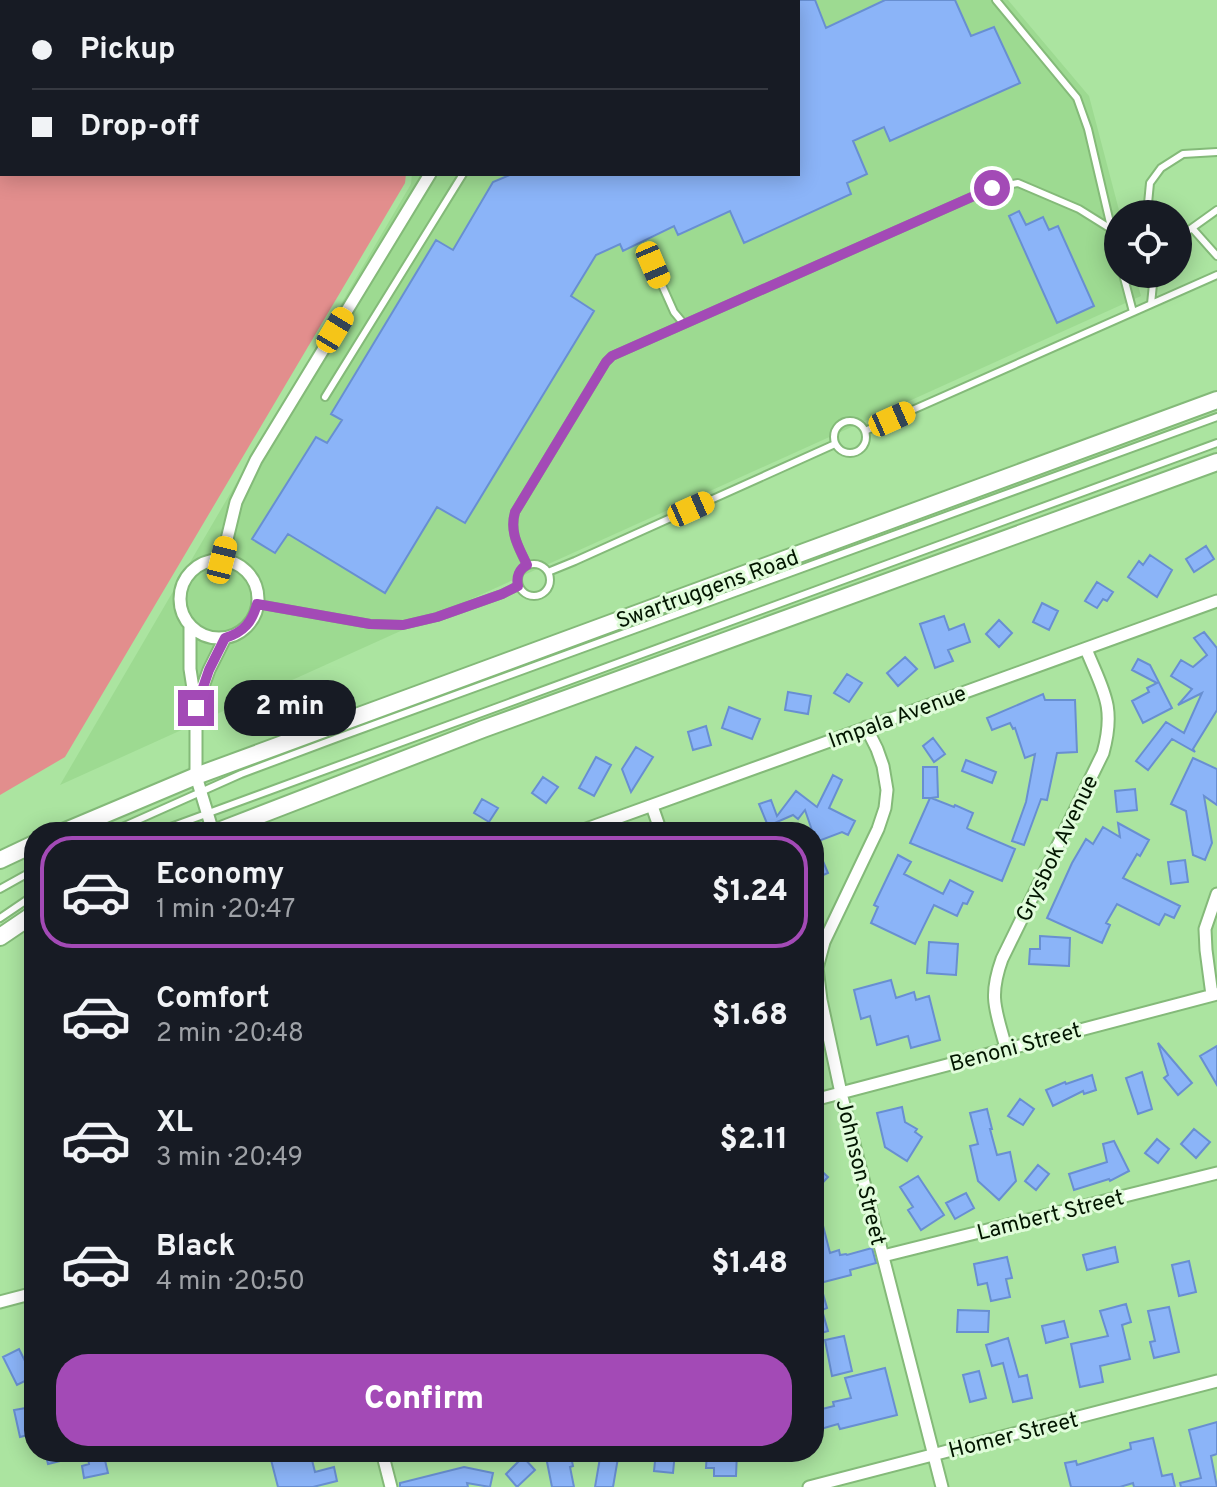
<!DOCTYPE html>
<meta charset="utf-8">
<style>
body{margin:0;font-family:Overpass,sans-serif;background:#20242c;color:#f1f3f6;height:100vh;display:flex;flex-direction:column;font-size:30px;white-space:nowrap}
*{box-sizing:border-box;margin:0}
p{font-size:26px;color:#9ea1a6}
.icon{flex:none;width:44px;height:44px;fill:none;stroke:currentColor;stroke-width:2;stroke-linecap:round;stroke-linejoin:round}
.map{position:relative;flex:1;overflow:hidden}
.side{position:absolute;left:24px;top:822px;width:800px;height:640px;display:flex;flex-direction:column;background:#171b24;border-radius:32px;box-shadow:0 4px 20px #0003}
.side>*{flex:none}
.banner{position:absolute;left:0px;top:0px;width:800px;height:176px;box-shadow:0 4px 20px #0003;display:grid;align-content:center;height:176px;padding:0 32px;background:#171b24}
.fabs{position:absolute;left:1104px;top:200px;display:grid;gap:16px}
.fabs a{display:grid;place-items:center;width:88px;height:88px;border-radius:50%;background:#171b24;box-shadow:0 4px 20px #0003;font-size:40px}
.end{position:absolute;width:36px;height:36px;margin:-18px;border:10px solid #a34ab6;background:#fff;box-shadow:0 0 0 4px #fff}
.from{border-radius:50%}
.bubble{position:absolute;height:56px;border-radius:28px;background:#171b24;box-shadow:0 4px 20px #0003;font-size:26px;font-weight:800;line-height:56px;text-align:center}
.car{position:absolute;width:24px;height:48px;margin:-24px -12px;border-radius:10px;box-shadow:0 0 6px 2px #0007;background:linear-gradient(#f5c518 24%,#345 0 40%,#f5c518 0 76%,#345 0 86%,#f5c518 0)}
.banner b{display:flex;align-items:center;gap:28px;height:76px;font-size:30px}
.banner b+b{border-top:2px solid #363941}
.banner i{width:20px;height:20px;background:#f1f3f6}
ul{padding:14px 0 0;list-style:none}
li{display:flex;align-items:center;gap:24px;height:112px;margin:0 16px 12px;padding:0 16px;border:4px solid transparent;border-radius:32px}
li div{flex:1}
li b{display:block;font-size:30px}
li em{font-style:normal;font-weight:800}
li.active{border-color:#a34ab6}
li>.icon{width:72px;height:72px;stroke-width:1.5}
.button{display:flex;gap:16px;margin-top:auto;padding:16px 32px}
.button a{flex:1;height:92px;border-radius:32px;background:#a34ab6;color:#fff;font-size:32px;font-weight:800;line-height:92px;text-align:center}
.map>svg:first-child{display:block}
.built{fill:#9dda91}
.green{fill:#e28e8d}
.building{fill:#8bb4f8;stroke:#688fd1;stroke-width:2}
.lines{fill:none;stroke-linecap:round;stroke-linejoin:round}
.service-casing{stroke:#84ba79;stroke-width:10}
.minor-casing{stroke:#84ba79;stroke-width:15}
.secondary-casing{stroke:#84ba79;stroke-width:20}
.service{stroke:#fff;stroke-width:6}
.minor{stroke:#fff;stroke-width:11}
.secondary{stroke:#fff;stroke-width:16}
.route{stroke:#a34ab6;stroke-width:10}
.labels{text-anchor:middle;stroke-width:6;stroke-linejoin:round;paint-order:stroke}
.street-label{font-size:22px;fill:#021500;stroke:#e0fcda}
</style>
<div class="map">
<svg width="1217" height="1487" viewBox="0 0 1217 1487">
<rect width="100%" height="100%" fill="#abe4a0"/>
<path class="built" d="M430,0H1008L1089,96L1120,214H1118V274H1135L1141,296L60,785L411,184L412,174H798V2H430Z"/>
<path class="green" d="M0,0H424L423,2H2V174H406L405,183L65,757L0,795Z"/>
<path class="building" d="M798,0H815L826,28L885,0H955L971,36L994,27L1020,83L890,141L884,127L853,141L867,174L847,183L851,194L744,243L730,211L678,235L674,226L623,251L620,244L596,255L571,296L594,311L465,523L437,507L385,593L288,534L275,553L252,539L316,437L327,443L342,420L331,414L436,240L453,250L493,182L512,174H798Z
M1019,211L1026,225L1043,217L1049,230L1058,226L1094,306L1057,323L1009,216Z
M1206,546L1214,559L1194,572L1186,559Z
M1150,555L1172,570L1157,597L1128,577L1139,561L1143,565Z
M1097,582L1113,592L1107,601L1103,599L1097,608L1085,601Z
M1042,603L1058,611L1049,630L1033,622Z
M944,616L949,630L964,624L970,642L948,650L953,661L935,668L920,624Z
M999,620L1012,633L999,647L986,634Z
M1204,632L1217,648V710L1193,749L1195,752L1172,739L1148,770L1136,761L1166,722L1184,733L1202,693L1178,705L1192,689L1171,676L1181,660L1193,667L1207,655L1194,638Z
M905,657L917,669L898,686L887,673Z
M1138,659L1150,665L1172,708L1143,723L1132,701L1149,692L1147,688L1157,683L1132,670Z
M847,674L862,683L849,702L834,693Z
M788,692L811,696L808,714L785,710Z
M1043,694L1045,700H1075L1077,752L1057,753L1047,800L1041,799L1024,845L1012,841L1026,802L1035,754L1025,758L1015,728L1013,729L1010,723L992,730L987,718Z
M729,707L760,719L752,739L722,728Z
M706,726L711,745L693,750L688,732Z
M933,738L945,754L934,762L923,746Z
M636,747L653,757L631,792L622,769Z
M596,757L611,765L594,796L579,788Z
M1193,758L1217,769V805L1204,796L1212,843L1205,860L1193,855L1186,811L1171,804Z
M966,760L996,772L992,783L962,771Z
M923,767H937L938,797L931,798L954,807L955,805L973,813L967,828L968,829L1015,849L1002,881L910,843L930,798H923Z
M833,775L842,780L829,808L855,821L848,835L842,832L816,842L805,810L798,819L793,815L768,826L759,804L771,800L777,816L796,791L817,807Z
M543,777L558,787L546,803L532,793Z
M1135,789L1137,810L1117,812L1115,791Z
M482,799L498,808L489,822L474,813Z
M1118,823L1149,840L1140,856L1137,854L1123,878L1180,906L1174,918L1165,914L1159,925L1117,904L1106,923L1110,925L1102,943L1047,918L1072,863L1086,839L1093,844L1103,827L1120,837Z
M814,840L828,873L814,879Z
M898,855L911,862L904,874L943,894L950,880L973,892L967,904L963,903L957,916L934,905L915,944L871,923L878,907L874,905Z
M1185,860L1188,882L1171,884L1168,862Z
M1040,936L1070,938L1069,966L1029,964L1030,949H1040Z
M929,942L958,944L956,975L927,973Z
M891,980L896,998L914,992L916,1000L929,996L940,1040L911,1048L908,1036L877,1045L870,1016L861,1019L854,990Z
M1158,1043L1192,1083L1178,1095L1164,1078L1168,1075Z
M1217,1046V1085L1200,1056Z
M1142,1072L1152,1109L1138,1114L1126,1078Z
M1092,1075L1096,1090L1084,1094L1083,1091L1053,1106L1046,1090L1065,1082L1066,1084Z
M1020,1099L1034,1109L1023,1125L1008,1116Z
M902,1107L905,1122L917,1129L915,1132L922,1137L907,1161L885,1147L877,1113Z
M987,1109L992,1129H990L997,1155L1010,1152L1016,1181L999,1200L978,1181L970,1146L978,1144L970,1113Z
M1194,1129L1210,1142L1196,1158L1181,1144Z
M1157,1139L1169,1149L1158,1163L1145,1153Z
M1114,1141L1129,1171L1110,1181L1109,1179L1074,1190L1069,1174L1107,1162L1103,1144Z
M814,1164L828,1177L814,1192Z
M1038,1165L1049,1174L1036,1190L1025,1181Z
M918,1176L944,1215L921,1230L908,1210L913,1207L900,1187Z
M966,1193L974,1208L955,1219L946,1203Z
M818,1206L830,1253L839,1250L840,1255L846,1254L847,1255L872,1248L876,1263L850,1270L851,1275L820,1283L827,1308L822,1310L828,1331L814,1335V1207Z
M1115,1247L1118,1262L1087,1270L1083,1255Z
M1007,1257L1012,1278L1006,1279L1010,1297L991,1301L987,1283L978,1285L974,1264Z
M1189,1261L1196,1292L1179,1296L1172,1265Z
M1126,1304L1131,1322L1122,1325L1130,1359L1100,1366L1103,1382L1080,1387L1071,1344L1108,1336L1100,1311Z
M1169,1307L1179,1352L1154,1358L1150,1342L1155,1341L1148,1311Z
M958,1310L989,1311L988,1332H957Z
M1064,1321L1068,1337L1046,1343L1042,1326Z
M844,1336L852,1371L832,1376L825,1340Z
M1008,1338L1019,1377L1027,1375L1032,1398L1013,1402L1003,1363L992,1366L986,1345Z
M19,1349L33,1377L17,1385L3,1357Z
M885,1368L897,1415L840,1429L838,1424L814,1431V1411L834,1406L833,1402L851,1398L845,1378Z
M979,1371L986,1398L970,1402L963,1375Z
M26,1408L32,1434L20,1437L14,1410Z
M1217,1422V1454L1211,1456L1217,1487H1181L1180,1483L1201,1478L1189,1430Z
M1153,1438L1162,1476L1172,1474L1175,1487H1134L1133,1483L1120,1487H1071L1065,1463L1076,1461L1077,1465L1131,1449L1130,1443Z
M45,1452H81V1456L48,1464Z
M87,1452H103L108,1473L84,1478L82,1466L89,1464Z
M269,1452H310L315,1472L334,1467L337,1481L313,1487H278Z
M545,1452H570L573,1466L570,1467L574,1487H552Z
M601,1452H619L613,1487H595Z
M656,1452H675L673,1473L654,1471Z
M707,1452H737L736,1476H714V1468H706Z
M523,1457L535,1470L517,1487L506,1474Z
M464,1467L493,1473L490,1487L467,1483L468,1487H400V1483Z"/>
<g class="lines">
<g class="service-casing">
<path id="service" d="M996,0L1077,98L1088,129L1118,257
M477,2L481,0
M1147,214L1150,183L1161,168L1183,154L1217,152
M1192,228L1217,256
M1178,238L1217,210
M653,265L674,312L684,324
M1123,274L1133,312
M1151,304L1154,274
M325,397L463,174
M834 437a16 16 0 1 1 32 0a16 16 0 1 1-32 0Z
M865,431L1217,275
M518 580a16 16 0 1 1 32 0a16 16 0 1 1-32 0Z
M527,565C518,547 510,533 515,512L606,362L612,356L992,188L1018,183L1079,209L1111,229
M548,572L575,561L835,444
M257,604L370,624L403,625L437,617L502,594L518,586
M111,832L241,774L340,737L1217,417
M157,832L1217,443
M0,889L34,870
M0,918L34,895"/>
</g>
<g class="minor-casing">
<path id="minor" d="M441,0L442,2
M222,560L236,502L256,460L430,174
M180 599a39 39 0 1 1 78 0a39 39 0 1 1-78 0Z
M190,626V669L196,708V776L213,832
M197,703L209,670L225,638
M866,727L877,749L883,766L887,790L885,808L878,829L824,942L817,968L821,1000L841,1093L942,1487
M652,806L661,832
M578,832L1217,601
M1212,995L1206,950L1205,929L1217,894
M1006,1048C996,1010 988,998 1002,959L1103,753C1116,706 1103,691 1086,649
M814,1100L1217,994
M883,1256L1217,1173
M0,1302L34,1293
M382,1452L391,1487
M809,1487L1217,1381"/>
</g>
<g class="secondary-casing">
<path id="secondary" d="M63,832L196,776L1217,400
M216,832L483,729L1217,462
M0,860L34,844
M0,937L34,914"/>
</g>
<use href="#service" class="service"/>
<use href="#minor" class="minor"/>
<use href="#secondary" class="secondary"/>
</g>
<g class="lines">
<path class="route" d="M196,708L209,670L225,638C244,632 252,622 257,604L370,624L403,625L437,617L502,594L518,586C516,577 519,569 527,565C519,547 509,533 515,512L606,362L612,356L992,188"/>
</g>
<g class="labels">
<g class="street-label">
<text transform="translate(707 588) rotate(-20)" y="8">Swartruggens Road</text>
<text transform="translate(897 716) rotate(-20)" y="8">Impala Avenue</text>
<text transform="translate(1056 848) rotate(-64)" y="8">Grysbok Avenue</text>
<text transform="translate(1015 1046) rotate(-15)" y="8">Benoni Street</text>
<text transform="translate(862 1172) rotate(76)" y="8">Johnson Street</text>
<text transform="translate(1050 1214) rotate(-14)" y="8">Lambert Street</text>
<text transform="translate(1013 1434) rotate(-14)" y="8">Homer Street</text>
</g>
</g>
</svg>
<div class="fabs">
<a><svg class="icon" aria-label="locate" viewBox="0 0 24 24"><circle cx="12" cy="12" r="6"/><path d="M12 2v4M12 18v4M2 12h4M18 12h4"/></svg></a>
</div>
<i class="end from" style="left:992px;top:188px"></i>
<i class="end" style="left:196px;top:708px"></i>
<div class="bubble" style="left:224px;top:680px;width:132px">2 min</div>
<i class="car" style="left:653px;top:265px;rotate:157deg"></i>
<i class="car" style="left:335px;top:330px;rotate:31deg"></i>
<i class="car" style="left:892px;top:419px;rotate:66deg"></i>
<i class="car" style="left:691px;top:509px;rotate:66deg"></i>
<i class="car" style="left:222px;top:560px;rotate:14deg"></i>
<div class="banner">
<b><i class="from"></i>Pickup</b>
<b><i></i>Drop-off</b>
</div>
<section class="side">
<ul>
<li class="active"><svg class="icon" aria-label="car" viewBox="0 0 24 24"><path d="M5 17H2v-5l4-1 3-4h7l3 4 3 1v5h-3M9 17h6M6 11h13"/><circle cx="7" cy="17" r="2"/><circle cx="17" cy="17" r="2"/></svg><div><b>Economy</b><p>1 min · 20:47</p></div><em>$1.24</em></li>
<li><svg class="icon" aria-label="car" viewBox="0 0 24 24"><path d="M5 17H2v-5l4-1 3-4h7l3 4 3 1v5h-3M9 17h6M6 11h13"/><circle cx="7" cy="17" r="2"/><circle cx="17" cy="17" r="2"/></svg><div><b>Comfort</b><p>2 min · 20:48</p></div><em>$1.68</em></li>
<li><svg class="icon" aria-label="car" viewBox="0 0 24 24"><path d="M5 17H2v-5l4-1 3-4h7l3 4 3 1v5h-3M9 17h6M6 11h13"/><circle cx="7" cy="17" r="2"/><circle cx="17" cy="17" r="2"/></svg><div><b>XL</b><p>3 min · 20:49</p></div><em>$2.11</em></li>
<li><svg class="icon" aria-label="car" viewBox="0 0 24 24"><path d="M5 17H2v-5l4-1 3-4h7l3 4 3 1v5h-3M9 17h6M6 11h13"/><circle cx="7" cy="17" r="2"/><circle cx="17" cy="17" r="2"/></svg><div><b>Black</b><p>4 min · 20:50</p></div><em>$1.48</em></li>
</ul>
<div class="button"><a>Confirm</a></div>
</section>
</div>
